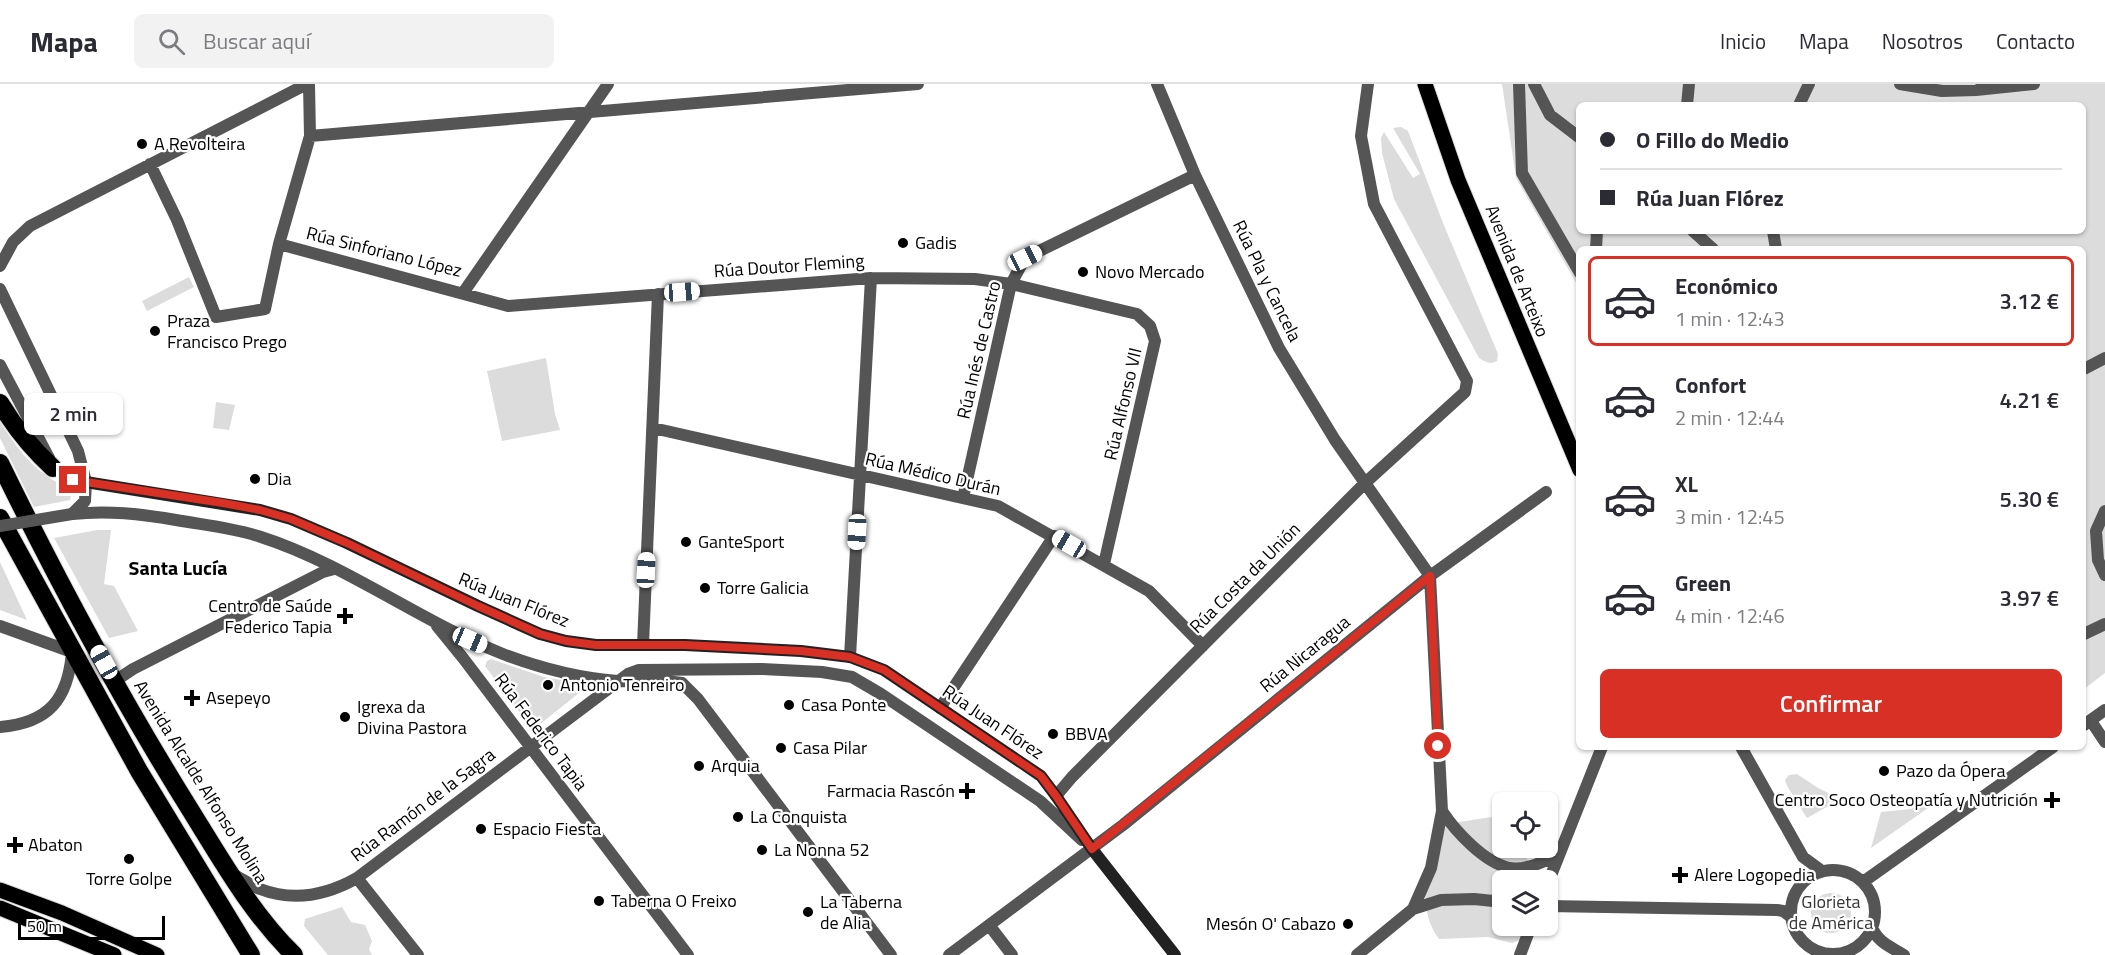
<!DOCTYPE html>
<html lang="es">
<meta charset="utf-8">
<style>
body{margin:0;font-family:"Titillium Web",sans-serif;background:#f2f2f3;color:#2b2b33;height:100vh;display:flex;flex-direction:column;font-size:22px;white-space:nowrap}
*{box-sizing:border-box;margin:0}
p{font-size:20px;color:#7c7c81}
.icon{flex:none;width:33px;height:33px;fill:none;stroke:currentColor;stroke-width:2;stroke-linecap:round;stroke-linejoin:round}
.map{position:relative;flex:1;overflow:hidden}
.sheet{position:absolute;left:1576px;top:162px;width:510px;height:504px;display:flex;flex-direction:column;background:#fff;border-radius:9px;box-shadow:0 2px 4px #0004}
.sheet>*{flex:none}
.hud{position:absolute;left:1576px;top:18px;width:510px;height:132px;border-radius:9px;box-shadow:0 2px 4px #0004;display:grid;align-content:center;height:132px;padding:0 24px;background:#fff}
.tools{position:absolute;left:1492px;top:708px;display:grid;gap:12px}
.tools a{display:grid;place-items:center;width:66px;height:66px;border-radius:9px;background:#fff;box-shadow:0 2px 4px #0004;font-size:30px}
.scale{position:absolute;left:18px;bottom:15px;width:147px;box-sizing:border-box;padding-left:6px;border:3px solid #000;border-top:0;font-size:16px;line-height:21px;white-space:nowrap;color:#000;-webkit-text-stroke:4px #fff;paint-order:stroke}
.end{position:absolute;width:27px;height:27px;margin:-14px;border:8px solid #d93025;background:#fff;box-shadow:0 0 0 3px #fff}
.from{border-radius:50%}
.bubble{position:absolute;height:42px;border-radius:9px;background:#fff;box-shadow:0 2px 4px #0004;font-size:20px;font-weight:600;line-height:42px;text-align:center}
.car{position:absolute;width:18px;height:36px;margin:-18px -9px;border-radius:8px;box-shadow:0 0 4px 2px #0007;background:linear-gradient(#fff 24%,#345 0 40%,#fff 0 76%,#345 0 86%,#fff 0)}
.hud b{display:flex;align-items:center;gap:21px;height:57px;font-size:22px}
.hud b+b{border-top:2px solid #e1e1e2}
.hud i{width:15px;height:15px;background:#2b2b33}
ul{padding:10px 0 0;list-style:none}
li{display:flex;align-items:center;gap:18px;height:90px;margin:0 12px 9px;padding:0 12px;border:3px solid transparent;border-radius:9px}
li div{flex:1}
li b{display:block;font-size:22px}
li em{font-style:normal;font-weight:600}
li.selected{border-color:#d93025}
li>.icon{width:54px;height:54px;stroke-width:1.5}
.primary-button{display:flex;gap:12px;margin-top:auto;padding:12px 24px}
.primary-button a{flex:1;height:69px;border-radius:9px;background:#d93025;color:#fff;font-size:24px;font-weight:600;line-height:69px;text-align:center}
header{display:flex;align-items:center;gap:36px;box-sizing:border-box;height:84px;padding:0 30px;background:#fff;border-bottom:2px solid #e1e1e2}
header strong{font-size:28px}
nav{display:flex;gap:33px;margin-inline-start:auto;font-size:21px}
.search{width:420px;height:54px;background:#f2f2f3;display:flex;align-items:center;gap:15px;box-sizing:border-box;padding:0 21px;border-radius:9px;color:#7c7c81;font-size:22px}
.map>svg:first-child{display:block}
.green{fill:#dcdcdc;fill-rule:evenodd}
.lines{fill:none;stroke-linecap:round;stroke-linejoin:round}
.primary-casing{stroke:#dbdbdb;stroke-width:17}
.highway-casing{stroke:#dbdbdb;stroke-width:20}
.street{stroke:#555;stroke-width:12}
.secondary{stroke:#222;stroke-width:12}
.primary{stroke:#000;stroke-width:15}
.highway{stroke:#000;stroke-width:18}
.street-bridge{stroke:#555;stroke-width:12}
.route{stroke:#d93025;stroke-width:8}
.poi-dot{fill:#000;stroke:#fff;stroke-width:2}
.labels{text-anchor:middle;stroke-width:4.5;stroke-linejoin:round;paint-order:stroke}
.poi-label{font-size:18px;fill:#000;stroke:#fff;text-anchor:start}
.street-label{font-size:18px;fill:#000;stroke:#fff}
.park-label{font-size:18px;fill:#333;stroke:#fff}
.neighbourhood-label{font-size:20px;font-weight:bold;fill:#000;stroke:#fff}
</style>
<header>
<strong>Mapa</strong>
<div class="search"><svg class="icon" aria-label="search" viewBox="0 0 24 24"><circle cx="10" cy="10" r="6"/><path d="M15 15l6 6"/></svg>Buscar aquí</div>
<nav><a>Inicio</a><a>Mapa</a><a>Nosotros</a><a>Contacto</a></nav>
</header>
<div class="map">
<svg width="2105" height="871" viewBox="0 0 2105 871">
<rect width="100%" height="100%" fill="#fff"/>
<path class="green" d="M1502,0H2105V589L2084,605V165H1580L1579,204L1516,94ZM1580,21H2084V147H1580Z
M1401,43L1408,47L1443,139L1498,270L1497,277C1490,281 1486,278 1479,274L1394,115L1382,69L1381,54L1384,48L1413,94L1420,90L1393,44Z
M189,193L194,203L147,227L142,217Z
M546,274L555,330L560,346L502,357L487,287Z
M216,318L235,321L229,346L213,344Z
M0,338C22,371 35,389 72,406L70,416L34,423L0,354Z
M97,446H111L104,500L114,502L138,547L109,554L54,454Z
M0,478L27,536L0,526Z
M491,575L544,593L583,600L584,605L539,641H529L485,582L487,577Z
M1797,690L1818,704L1841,715L1807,734L1787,702L1785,696L1789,691Z
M1938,717L1871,764L1881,728L1910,725Z
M1491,733L1503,748V764H1515L1549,796H1503V842H1531L1526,854L1512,859L1488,853L1439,855C1415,824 1428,777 1434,742Z
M1811 829a20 20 0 1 1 40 0a20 20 0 1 1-40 0Z
M342,823L351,838L365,841L372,857L369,865L372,871H328L304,842L305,835Z"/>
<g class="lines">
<g class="primary-casing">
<path id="primary" d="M1425,0L1458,96L1580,386
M0,806L62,829L157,871
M0,824L114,871"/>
</g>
<g class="highway-casing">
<path id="highway" d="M0,319C15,344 31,364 53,384
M0,379C58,498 121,615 191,727C222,777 252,830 294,871
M0,434L139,687L251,871"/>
</g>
<path class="street" d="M309,0L310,52L279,160L508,222L871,194L975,195L1011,200L1137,230L1150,242L1155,257L1104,480
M1157,0L1195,91L1279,264L1335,356L1430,492L1442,727L1431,784L1413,825L1357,871
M1519,0L1522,89L1580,189
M1534,0L1550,31L1580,54
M1900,0L1942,7L1976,6L2034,0
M1687,21L1689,0
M1799,21L1809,0
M310,52L918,0
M150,80L177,136L216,233L265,225L279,160
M1693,147L1713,165
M1773,147L1776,165
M1596,165L1597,147
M0,182L13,158L30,142L307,0
M0,205L78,367L86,398L85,417L72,430
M463,209L608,0
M0,281L49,374
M2084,285L2105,274
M653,344L998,422L1149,507L1203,562
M963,414L1011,200L1025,174L1195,91
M2105,427L2096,447L2098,476L2105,491
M72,430C108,426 141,430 176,436C204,441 234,444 261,453C345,480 421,538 503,570C540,584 579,594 618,597C640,598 661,595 682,599L698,615L891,871
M0,542L72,568C68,615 49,639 0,643
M437,542L463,574L688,871
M2084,550L2105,540
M643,561L658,210
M850,573L871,194
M115,597L133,585L323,488L334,485
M940,624L1054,452
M2091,637L2105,658
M2084,641L2105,626
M1741,663L1803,773L1822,787
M1056,712L1072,693L1365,399L1465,308L1467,297L1374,120L1361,52L1368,0
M1442,727C1456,748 1484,778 1509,784C1526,787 1544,777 1559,771
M1791 828a42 42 0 1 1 84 0a42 42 0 1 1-84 0Z
M231,789C241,794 250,801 260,805C294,818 327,811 357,794L628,590L639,586L762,585L822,588L852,593L881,610L1040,717L1082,756
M357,794L418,871
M1863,798L2053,663
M1548,799L1602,663
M1548,822L1777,826L1783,827L1791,833
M1413,825L1441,816L1474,815L1503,818
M989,841L1012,871
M1872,843C1877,858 1891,863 1904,871
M949,871L1123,741L1430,492L1546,408
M1520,871L1531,842"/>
<path class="secondary" d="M53,384L73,396L260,426L291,435L347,459L478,522L540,550L566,557L596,561H685L801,567L850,573L884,586L1041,692L1056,712L1092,765L1175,871"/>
<use href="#primary" class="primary"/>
<use href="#highway" class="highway"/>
<path class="street-bridge" d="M0,442L72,430"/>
</g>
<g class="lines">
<path class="route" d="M73,396L223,419L260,426L291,435L347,459L478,522L540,550L566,557L596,561H685L801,567L850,573L884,586L1041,692L1056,712L1092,765L1430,492L1438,662"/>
</g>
<g class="poi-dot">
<circle cx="142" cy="60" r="6"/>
<circle cx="903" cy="159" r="6"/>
<circle cx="1083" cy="188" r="6"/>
<circle cx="155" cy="247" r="6"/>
<circle cx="255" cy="395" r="6"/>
<circle cx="686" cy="458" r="6"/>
<circle cx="705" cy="504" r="6"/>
<path d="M342 523h6v6h6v6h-6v6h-6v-6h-6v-6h6z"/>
<circle cx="548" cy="601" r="6"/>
<path d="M189 605h6v6h6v6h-6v6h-6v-6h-6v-6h6z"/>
<circle cx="789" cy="621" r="6"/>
<circle cx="345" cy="633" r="6"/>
<circle cx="1053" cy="650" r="6"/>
<circle cx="781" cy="664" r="6"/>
<circle cx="699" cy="682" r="6"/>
<circle cx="1884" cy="687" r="6"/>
<path d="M964 698h6v6h6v6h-6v6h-6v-6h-6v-6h6z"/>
<path d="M2049 707h6v6h6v6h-6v6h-6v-6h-6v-6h6z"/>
<circle cx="738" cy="733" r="6"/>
<circle cx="481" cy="745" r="6"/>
<path d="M12 752h6v6h6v6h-6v6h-6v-6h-6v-6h6z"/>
<circle cx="762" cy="766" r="6"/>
<circle cx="129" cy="775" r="6"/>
<path d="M1677 782h6v6h6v6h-6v6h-6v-6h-6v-6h6z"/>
<circle cx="599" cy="817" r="6"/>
<circle cx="808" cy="828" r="6"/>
<circle cx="1348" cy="840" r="6"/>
</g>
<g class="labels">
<g class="poi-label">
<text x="154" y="66">A Revolteira</text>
<text x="915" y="165">Gadis</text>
<text x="1095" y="194">Novo Mercado</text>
<text x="167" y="243">Praza<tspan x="167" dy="21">Francisco Prego</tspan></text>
<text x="267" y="401">Dia</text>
<text x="698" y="464">GanteSport</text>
<text x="717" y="510">Torre Galicia</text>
<text x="332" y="528" text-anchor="end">Centro de Saúde<tspan x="332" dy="21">Federico Tapia</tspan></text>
<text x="560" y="607">Antonio Tenreiro</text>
<text x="206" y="620">Asepeyo</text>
<text x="801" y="627">Casa Ponte</text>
<text x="357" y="629">Igrexa da<tspan x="357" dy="21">Divina Pastora</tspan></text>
<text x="1065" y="656">BBVA</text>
<text x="793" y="670">Casa Pilar</text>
<text x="711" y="688">Arquia</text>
<text x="1896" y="693">Pazo da Ópera</text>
<text x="955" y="713" text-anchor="end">Farmacia Rascón</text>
<text x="2038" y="722" text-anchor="end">Centro Soco Osteopatía y Nutrición</text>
<text x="750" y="739">La Conquista</text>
<text x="493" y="751">Espacio Fiesta</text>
<text x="28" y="767">Abaton</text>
<text x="774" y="772">La Nonna 52</text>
<text x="1694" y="797">Alere Logopedia</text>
<text x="129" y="801" text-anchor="middle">Torre Golpe</text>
<text x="611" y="823">Taberna O Freixo</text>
<text x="820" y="824">La Taberna<tspan x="820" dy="21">de Alia</tspan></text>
<text x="1336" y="846" text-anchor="end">Mesón O' Cabazo</text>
</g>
<g class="street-label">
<text transform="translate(384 168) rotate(14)" y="6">Rúa Sinforiano López</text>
<text transform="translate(789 182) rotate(-4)" y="6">Rúa Doutor Fleming</text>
<text transform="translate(1517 187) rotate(68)" y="6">Avenida de Arteixo</text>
<text transform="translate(1267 197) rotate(64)" y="6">Rúa Pla y Cancela</text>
<text transform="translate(979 266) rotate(-77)" y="6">Rúa Inés de Castro</text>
<text transform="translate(1123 320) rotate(-77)" y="6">Rúa Alfonso VII</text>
<text transform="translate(933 390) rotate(13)" y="6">Rúa Médico Durán</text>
<text transform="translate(1245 494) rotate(-45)" y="6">Rúa Costa da Unión</text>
<text transform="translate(514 516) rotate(22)" y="6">Rúa Juan Flórez</text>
<text transform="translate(1305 570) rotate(-39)" y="6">Rúa Nicaragua</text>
<text transform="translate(993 638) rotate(34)" y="6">Rúa Juan Flórez</text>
<text transform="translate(541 648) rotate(53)" y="6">Rúa Federico Tapia</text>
<text transform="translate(201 698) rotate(58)" y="6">Avenida Alcalde Alfonso Molina</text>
<text transform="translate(423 721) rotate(-37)" y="6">Rúa Ramón de la Sagra</text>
</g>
<g class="park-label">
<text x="1831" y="824">Glorieta<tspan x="1831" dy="21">de América</tspan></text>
</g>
<g class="neighbourhood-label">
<text x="178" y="491">Santa Lucía</text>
</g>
</g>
</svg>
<div class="tools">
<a><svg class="icon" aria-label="locate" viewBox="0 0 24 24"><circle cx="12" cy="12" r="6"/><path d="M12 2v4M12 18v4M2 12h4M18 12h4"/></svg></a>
<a><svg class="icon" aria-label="layers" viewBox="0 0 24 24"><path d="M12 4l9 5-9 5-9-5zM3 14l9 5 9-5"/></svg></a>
</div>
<div class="scale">50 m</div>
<i class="end from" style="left:1438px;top:662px"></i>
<i class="end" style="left:73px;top:396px"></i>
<div class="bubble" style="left:24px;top:309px;width:99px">2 min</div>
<i class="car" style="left:1025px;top:174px;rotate:64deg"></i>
<i class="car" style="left:682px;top:208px;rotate:86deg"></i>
<i class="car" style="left:857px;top:448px;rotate:183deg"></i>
<i class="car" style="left:1069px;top:460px;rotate:300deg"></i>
<i class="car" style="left:646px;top:486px;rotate:3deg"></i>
<i class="car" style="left:470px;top:556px;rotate:113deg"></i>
<i class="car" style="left:104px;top:578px;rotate:331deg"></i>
<div class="hud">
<b><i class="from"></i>O Fillo do Medio</b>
<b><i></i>Rúa Juan Flórez</b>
</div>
<section class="sheet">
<ul>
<li class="selected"><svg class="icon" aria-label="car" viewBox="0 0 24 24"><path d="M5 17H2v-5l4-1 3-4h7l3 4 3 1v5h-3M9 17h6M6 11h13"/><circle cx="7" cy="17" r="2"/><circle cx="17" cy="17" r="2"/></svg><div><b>Económico</b><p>1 min · 12:43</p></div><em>3.12 €</em></li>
<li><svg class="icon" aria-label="car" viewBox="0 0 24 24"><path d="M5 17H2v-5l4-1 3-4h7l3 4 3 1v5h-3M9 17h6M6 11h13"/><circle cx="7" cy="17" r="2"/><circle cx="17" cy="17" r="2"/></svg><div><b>Confort</b><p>2 min · 12:44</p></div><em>4.21 €</em></li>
<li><svg class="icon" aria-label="car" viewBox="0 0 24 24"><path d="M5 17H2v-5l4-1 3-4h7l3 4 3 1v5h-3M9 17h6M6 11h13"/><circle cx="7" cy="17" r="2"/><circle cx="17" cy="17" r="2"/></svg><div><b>XL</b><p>3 min · 12:45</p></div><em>5.30 €</em></li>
<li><svg class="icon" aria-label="car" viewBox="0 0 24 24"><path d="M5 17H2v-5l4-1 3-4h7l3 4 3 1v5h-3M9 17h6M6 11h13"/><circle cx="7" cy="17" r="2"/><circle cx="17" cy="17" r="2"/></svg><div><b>Green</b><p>4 min · 12:46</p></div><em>3.97 €</em></li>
</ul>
<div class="primary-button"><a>Confirmar</a></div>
</section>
</div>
